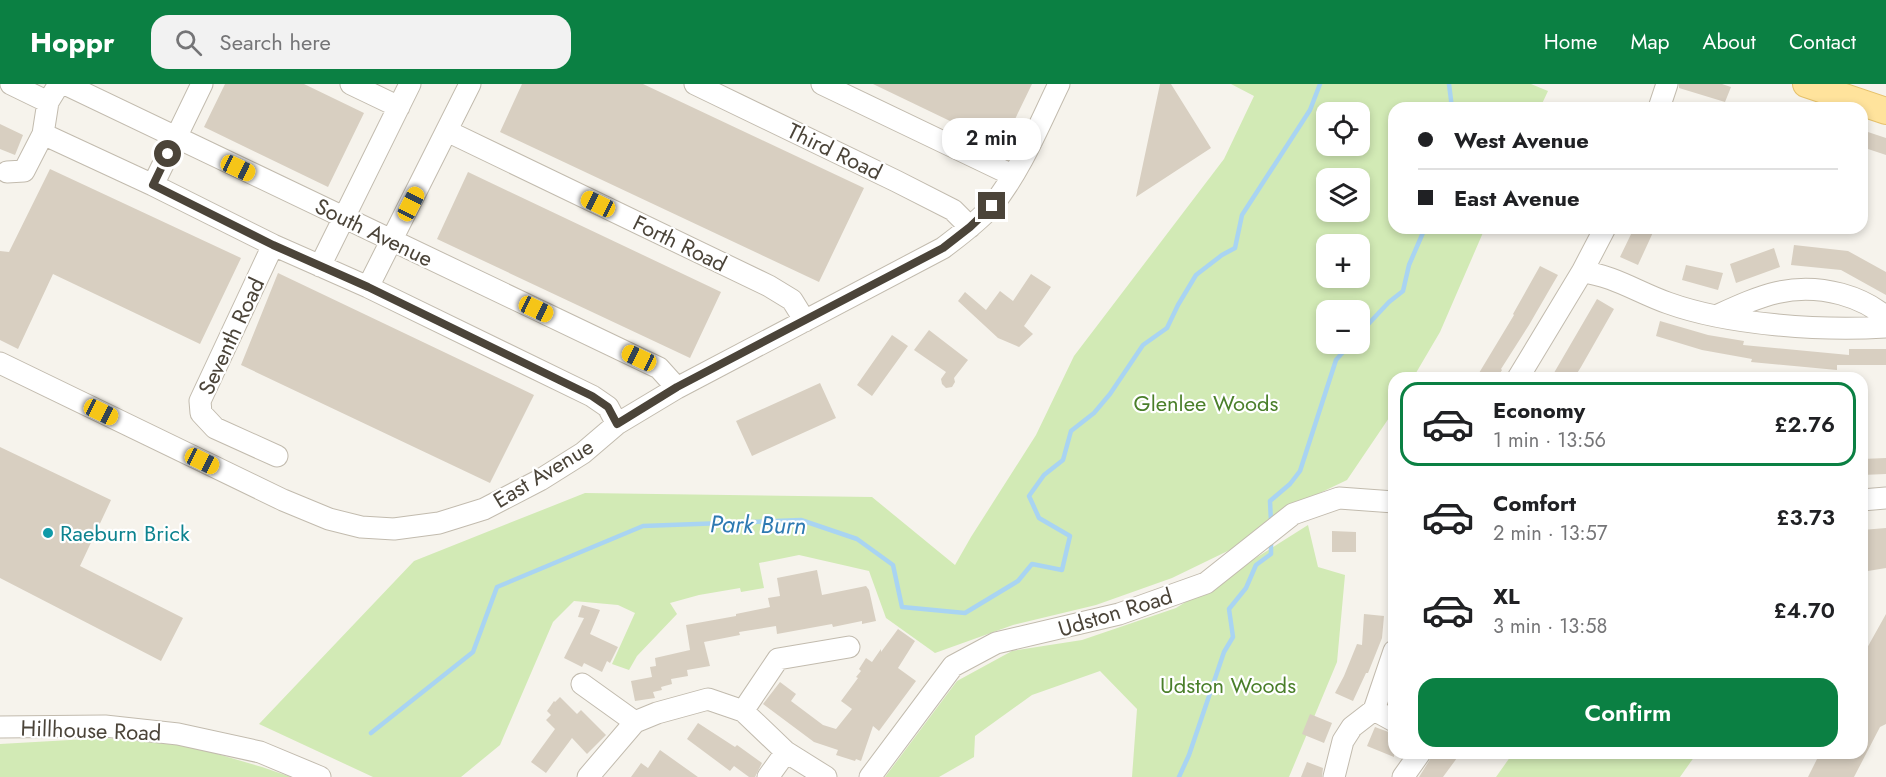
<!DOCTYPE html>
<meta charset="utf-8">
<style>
body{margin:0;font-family:Jost,sans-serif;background:#f2f2f2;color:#202124;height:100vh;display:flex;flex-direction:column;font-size:22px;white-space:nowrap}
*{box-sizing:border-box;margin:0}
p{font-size:20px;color:#757577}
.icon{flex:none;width:33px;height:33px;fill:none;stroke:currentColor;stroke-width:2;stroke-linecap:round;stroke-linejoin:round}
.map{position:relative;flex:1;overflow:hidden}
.drawer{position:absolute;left:1388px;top:288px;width:480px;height:387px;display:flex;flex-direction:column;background:#fff;border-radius:18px;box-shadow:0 3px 9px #0003}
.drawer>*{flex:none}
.hud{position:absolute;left:1388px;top:18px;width:480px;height:132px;border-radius:18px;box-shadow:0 3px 9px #0003;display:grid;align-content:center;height:132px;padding:0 30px;background:#fff}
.tools{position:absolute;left:1316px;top:18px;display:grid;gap:12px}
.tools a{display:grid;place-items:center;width:54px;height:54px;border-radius:12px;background:#fff;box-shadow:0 3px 9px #0003;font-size:30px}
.end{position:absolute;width:27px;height:27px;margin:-14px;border:8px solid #4b4439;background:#fff;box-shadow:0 0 0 3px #fff}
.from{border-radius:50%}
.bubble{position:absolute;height:42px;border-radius:18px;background:#fff;box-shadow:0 3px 9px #0003;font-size:20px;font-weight:600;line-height:42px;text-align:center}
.car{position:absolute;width:18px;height:36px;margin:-18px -9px;border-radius:8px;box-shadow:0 0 4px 2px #0007;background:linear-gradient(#f5c518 24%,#345 0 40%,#f5c518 0 76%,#345 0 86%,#f5c518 0)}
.hud b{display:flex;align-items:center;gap:21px;height:57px;font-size:22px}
.hud b+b{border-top:2px solid #e0e0e0}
.hud i{width:15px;height:15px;background:#202124}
ul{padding:10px 0 0;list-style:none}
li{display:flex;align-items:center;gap:18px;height:84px;margin:0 12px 9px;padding:0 18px;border:3px solid transparent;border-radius:18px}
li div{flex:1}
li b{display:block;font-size:22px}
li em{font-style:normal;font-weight:600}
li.on{border-color:#0b8043}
li>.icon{width:54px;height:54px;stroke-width:1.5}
.action{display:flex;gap:12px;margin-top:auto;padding:12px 30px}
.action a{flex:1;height:69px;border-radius:18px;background:#0b8043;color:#fff;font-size:24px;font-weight:600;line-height:69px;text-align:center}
header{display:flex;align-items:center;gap:36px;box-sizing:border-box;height:84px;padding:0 30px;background:#0b8043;color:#fff}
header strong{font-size:28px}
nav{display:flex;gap:33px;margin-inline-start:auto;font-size:21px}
.search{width:420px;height:54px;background:#f2f2f2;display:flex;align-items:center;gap:15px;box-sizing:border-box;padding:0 21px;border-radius:18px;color:#757577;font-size:22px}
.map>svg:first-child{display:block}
.green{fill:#d2eab5;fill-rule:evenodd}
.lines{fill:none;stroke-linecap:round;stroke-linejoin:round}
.stream{stroke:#a9d4f2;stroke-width:4.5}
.building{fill:#d8cfc1}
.minor-casing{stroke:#c2bbae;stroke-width:23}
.major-casing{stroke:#e6c16a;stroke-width:28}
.minor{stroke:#fff;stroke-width:21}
.major{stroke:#ffe39c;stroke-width:26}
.route{stroke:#4b4439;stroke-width:8}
.culture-dot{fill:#0f9aa8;stroke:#fff;stroke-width:2}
.labels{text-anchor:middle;stroke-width:4.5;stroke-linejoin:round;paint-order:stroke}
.street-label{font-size:22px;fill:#4b4439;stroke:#fff}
.park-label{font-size:22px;fill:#4a7f2a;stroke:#fff}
.culture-label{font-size:22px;fill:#0d838f;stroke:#fff;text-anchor:start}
.water-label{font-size:24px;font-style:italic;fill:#2e7ab2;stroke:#fff}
</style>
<header>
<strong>Hoppr</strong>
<div class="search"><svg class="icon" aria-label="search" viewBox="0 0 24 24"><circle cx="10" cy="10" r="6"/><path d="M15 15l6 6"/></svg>Search here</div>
<nav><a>Home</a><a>Map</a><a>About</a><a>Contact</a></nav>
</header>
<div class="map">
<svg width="1886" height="693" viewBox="0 0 1886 693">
<rect width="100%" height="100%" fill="#f6f3ec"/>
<path class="green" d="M1231,0H1531L1548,7L1540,24H1394V144H1485L1440,248L1413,294H1394L1393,328L1347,396L1299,419L1238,462L1172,494L1096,521L1013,541L935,569L886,534L869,487L799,471L759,479L764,504L741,508L740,504L699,511L670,519L677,530L637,572L629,586L612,580L635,529L618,521L574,517L553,538L500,661L461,693H373L259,640L414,477L585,409L872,413L955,481L971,453L1036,351L1074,272L1224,75L1254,12ZM1326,28H1359V62H1326ZM1326,94H1359V128H1326ZM1326,160H1359V194H1326ZM1326,226H1359V260H1326Z
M1308,441L1318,483L1345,491L1337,578L1289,693H1132L1137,625L1100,587L1032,611L975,652L974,673L939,693H885L957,597L1012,567L1082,556L1176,524Z
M105,654L190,662L262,683L291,693H0V660Z
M1513,669H1697L1680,693H1496Z"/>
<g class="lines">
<path class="stream" d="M1449,0L1452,24
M1359,250L1389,218L1403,207L1409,181L1425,144
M1271,438L1270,417L1290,400L1300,387L1336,276L1350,260
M371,649L473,568L497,503L643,442L801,436L857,455L893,481L902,523L965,529L1018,497L1032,480L1062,486L1070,452L1039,434L1029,412L1044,391L1063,376L1071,347L1094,329L1110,310L1143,261L1167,244L1178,221L1196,191L1222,171L1235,164L1242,131L1310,26L1320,0
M1179,693L1189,671L1224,568L1233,553L1229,525L1246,504L1256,481L1271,470V456"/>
</g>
<path class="building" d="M225,0H304L364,29L328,103L204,43Z
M522,0H643L864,104L819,198L500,48Z
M873,0H1032L1002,62Z
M1160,0H1171L1211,64L1136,113Z
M1679,0H1722L1731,3L1725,18L1679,4Z
M0,40L23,51L15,71L0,65Z
M1862,46L1886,54V71L1862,63Z
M50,85L241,174L200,260L53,190L18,265L0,256V167L9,168Z
M468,88L721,208L690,274L437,155Z
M1634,144H1655L1638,181L1620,173Z
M1794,161L1848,167L1886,188V211L1841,186L1791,181Z
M1774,164L1780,183L1736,199L1730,180Z
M1686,181L1723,189L1718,206L1682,196Z
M1540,182L1558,191L1551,203L1529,241L1501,285L1502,286L1497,294H1476L1514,231L1513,230Z
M278,189L534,311L490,399L241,281Z
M1031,190L1051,203L1024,242L1033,250L1019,263L998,254L958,217L965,208L986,226L1000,207L1013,217Z
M1597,215L1614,225L1581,283L1574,294H1551Z
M1660,237L1708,251L1744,257L1743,261L1849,271V265H1886V281H1837V286L1751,278L1752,275L1702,266L1656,252Z
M929,246L968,276L954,294L955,298L952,303L946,304L942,300L941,295L946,288L914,266Z
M892,251L908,262L872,312L857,301Z
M820,299L836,334L752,372L736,337Z
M0,363L111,416L80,482L183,534L161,577L0,494Z
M1886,374V390L1862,391V375Z
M1886,444V484L1862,488V446Z
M1332,447L1356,448V468H1332Z
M817,486L822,511L866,502L869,506L876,537L862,540V537L833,543L832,540L777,550L776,542L739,548L740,551L704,558L710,582L687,586L688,592L671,595L672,600L661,603L662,606L653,608L655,614L635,617L631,597L652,593L650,583L656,582L655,574L690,566L686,541L736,532V530L770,523L768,514L780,512L777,494Z
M582,521L600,526L590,550L618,563L610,579L607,577L602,588L584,579L582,583L564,574L584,534L578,533Z
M1364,530L1384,532L1382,554L1368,589H1366L1353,617L1335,609L1344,592L1357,560L1362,561Z
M1886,530V640L1880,643L1854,693H1808L1820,669H1862V573Z
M898,545L915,557L898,584L916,597L879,647L873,642L861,677L856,675L855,677L836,671L838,666L814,658L763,620L780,598L796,610L791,617L823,641L836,645L852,625L841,617L858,594L856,593L861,587L859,585L866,574L872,578L881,565V568Z
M560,613L577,630L581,626L606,651L587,670L572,654L546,689L531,678L555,645L546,636L551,631L547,627L554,617L555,618Z
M1310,630L1332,639L1324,659L1302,650Z
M698,639L735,663L737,661L762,679L755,693H749L734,682L730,687L687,655Z
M1375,643L1394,650V673L1367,662Z
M660,666L698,693H631L641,679L648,684Z
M1434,669H1451L1457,674L1443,693H1419Z
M1307,678L1323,684L1322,693H1301Z"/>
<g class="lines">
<g class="minor-casing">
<path id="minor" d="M11,0L48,18
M65,0L659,284L677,304
M351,0L399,23
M695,0L896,97L953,126L970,143
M822,0L1012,91
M1659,24L1667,0
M447,47L769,202L792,216L805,237
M43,50L153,101L273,161L368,203L592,312L608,323L617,340
M7,88L24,87L43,50L48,18L59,0
M153,101L202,0
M273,161L200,317L201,329L215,344L277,372
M320,182L410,0
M1582,188C1613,191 1639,209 1668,219C1729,241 1821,247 1886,243
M368,203L470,0
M1716,232C1760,212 1792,197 1841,210C1859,215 1872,221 1886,233
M0,279L283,416L329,435L361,443L394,445L439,439L484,425L540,396L583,369L617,340L677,304L943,164C960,151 978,138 992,122C1021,86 1039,41 1059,0
M1518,294L1582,188L1605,144
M1862,416L1886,414
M582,600L635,638
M1374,626L1394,567
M743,627L778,575L849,563
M0,643L105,642L178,650L260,668L320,693
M588,693L635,638L657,629L708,615L743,627L786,668L826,693
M768,693L786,668
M870,693L953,582L996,559L1119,530L1206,499L1293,430L1339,414L1394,418
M1334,693L1343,657L1352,643L1374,626L1394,637
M1403,693L1420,669"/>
</g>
<g class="major-casing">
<path id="major" d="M1806,0L1886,27"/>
</g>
<use href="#minor" class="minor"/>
<use href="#major" class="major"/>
</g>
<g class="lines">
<path class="route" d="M168,70L153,101L273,161L368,203L592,312L608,323L617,340L677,303L943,164L970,143L992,122"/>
</g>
<circle class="culture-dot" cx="48" cy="449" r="6"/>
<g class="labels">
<g class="street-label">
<text transform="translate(835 67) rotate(26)" y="8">Third Road</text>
<text transform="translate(374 148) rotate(26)" y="8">South Avenue</text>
<text transform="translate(680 159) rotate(26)" y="8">Forth Road</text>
<text transform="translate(231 252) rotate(-65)" y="8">Seventh Road</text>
<text transform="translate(543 389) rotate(-31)" y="8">East Avenue</text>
<text transform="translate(1115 528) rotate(-17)" y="8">Udston Road</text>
<text transform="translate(91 646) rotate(2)" y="8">Hillhouse Road</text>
</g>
<g class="park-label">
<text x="1206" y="327">Glenlee Woods</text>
<text x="1228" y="609">Udston Woods</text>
</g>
<g class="culture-label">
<text x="60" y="457">Raeburn Brick</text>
</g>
<g class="water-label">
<text transform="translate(758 441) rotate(1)" y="8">Park Burn</text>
</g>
</g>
</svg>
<div class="tools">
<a><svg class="icon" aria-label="locate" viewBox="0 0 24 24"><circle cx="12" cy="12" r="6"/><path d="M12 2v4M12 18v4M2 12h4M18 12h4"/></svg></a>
<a><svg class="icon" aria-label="layers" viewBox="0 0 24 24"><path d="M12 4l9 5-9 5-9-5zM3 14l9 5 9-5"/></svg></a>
<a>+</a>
<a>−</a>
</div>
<i class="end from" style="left:168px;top:70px"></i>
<i class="end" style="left:992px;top:122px"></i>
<div class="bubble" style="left:942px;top:34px;width:99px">2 min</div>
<i class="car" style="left:238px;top:84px;rotate:115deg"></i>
<i class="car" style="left:411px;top:120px;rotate:27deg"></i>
<i class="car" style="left:598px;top:120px;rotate:296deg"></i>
<i class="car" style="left:536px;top:225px;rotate:115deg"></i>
<i class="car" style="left:639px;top:274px;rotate:295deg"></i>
<i class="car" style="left:101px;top:328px;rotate:116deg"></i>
<i class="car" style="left:202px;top:377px;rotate:116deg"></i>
<div class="hud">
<b><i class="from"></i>West Avenue</b>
<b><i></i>East Avenue</b>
</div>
<section class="drawer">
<ul>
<li class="on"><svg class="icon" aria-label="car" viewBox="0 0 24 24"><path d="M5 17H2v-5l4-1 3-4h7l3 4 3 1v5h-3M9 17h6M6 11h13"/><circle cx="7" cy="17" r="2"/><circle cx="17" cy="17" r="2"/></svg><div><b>Economy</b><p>1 min · 13:56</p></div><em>£2.76</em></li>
<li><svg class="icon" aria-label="car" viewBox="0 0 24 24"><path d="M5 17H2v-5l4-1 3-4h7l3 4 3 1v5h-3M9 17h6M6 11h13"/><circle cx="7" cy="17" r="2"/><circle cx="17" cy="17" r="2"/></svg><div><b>Comfort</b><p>2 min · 13:57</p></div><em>£3.73</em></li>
<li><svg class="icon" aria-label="car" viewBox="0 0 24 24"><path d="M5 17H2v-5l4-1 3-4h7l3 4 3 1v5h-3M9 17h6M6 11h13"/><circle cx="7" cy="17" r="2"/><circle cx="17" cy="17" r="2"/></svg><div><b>XL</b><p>3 min · 13:58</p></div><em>£4.70</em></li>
</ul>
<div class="action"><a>Confirm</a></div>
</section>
</div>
